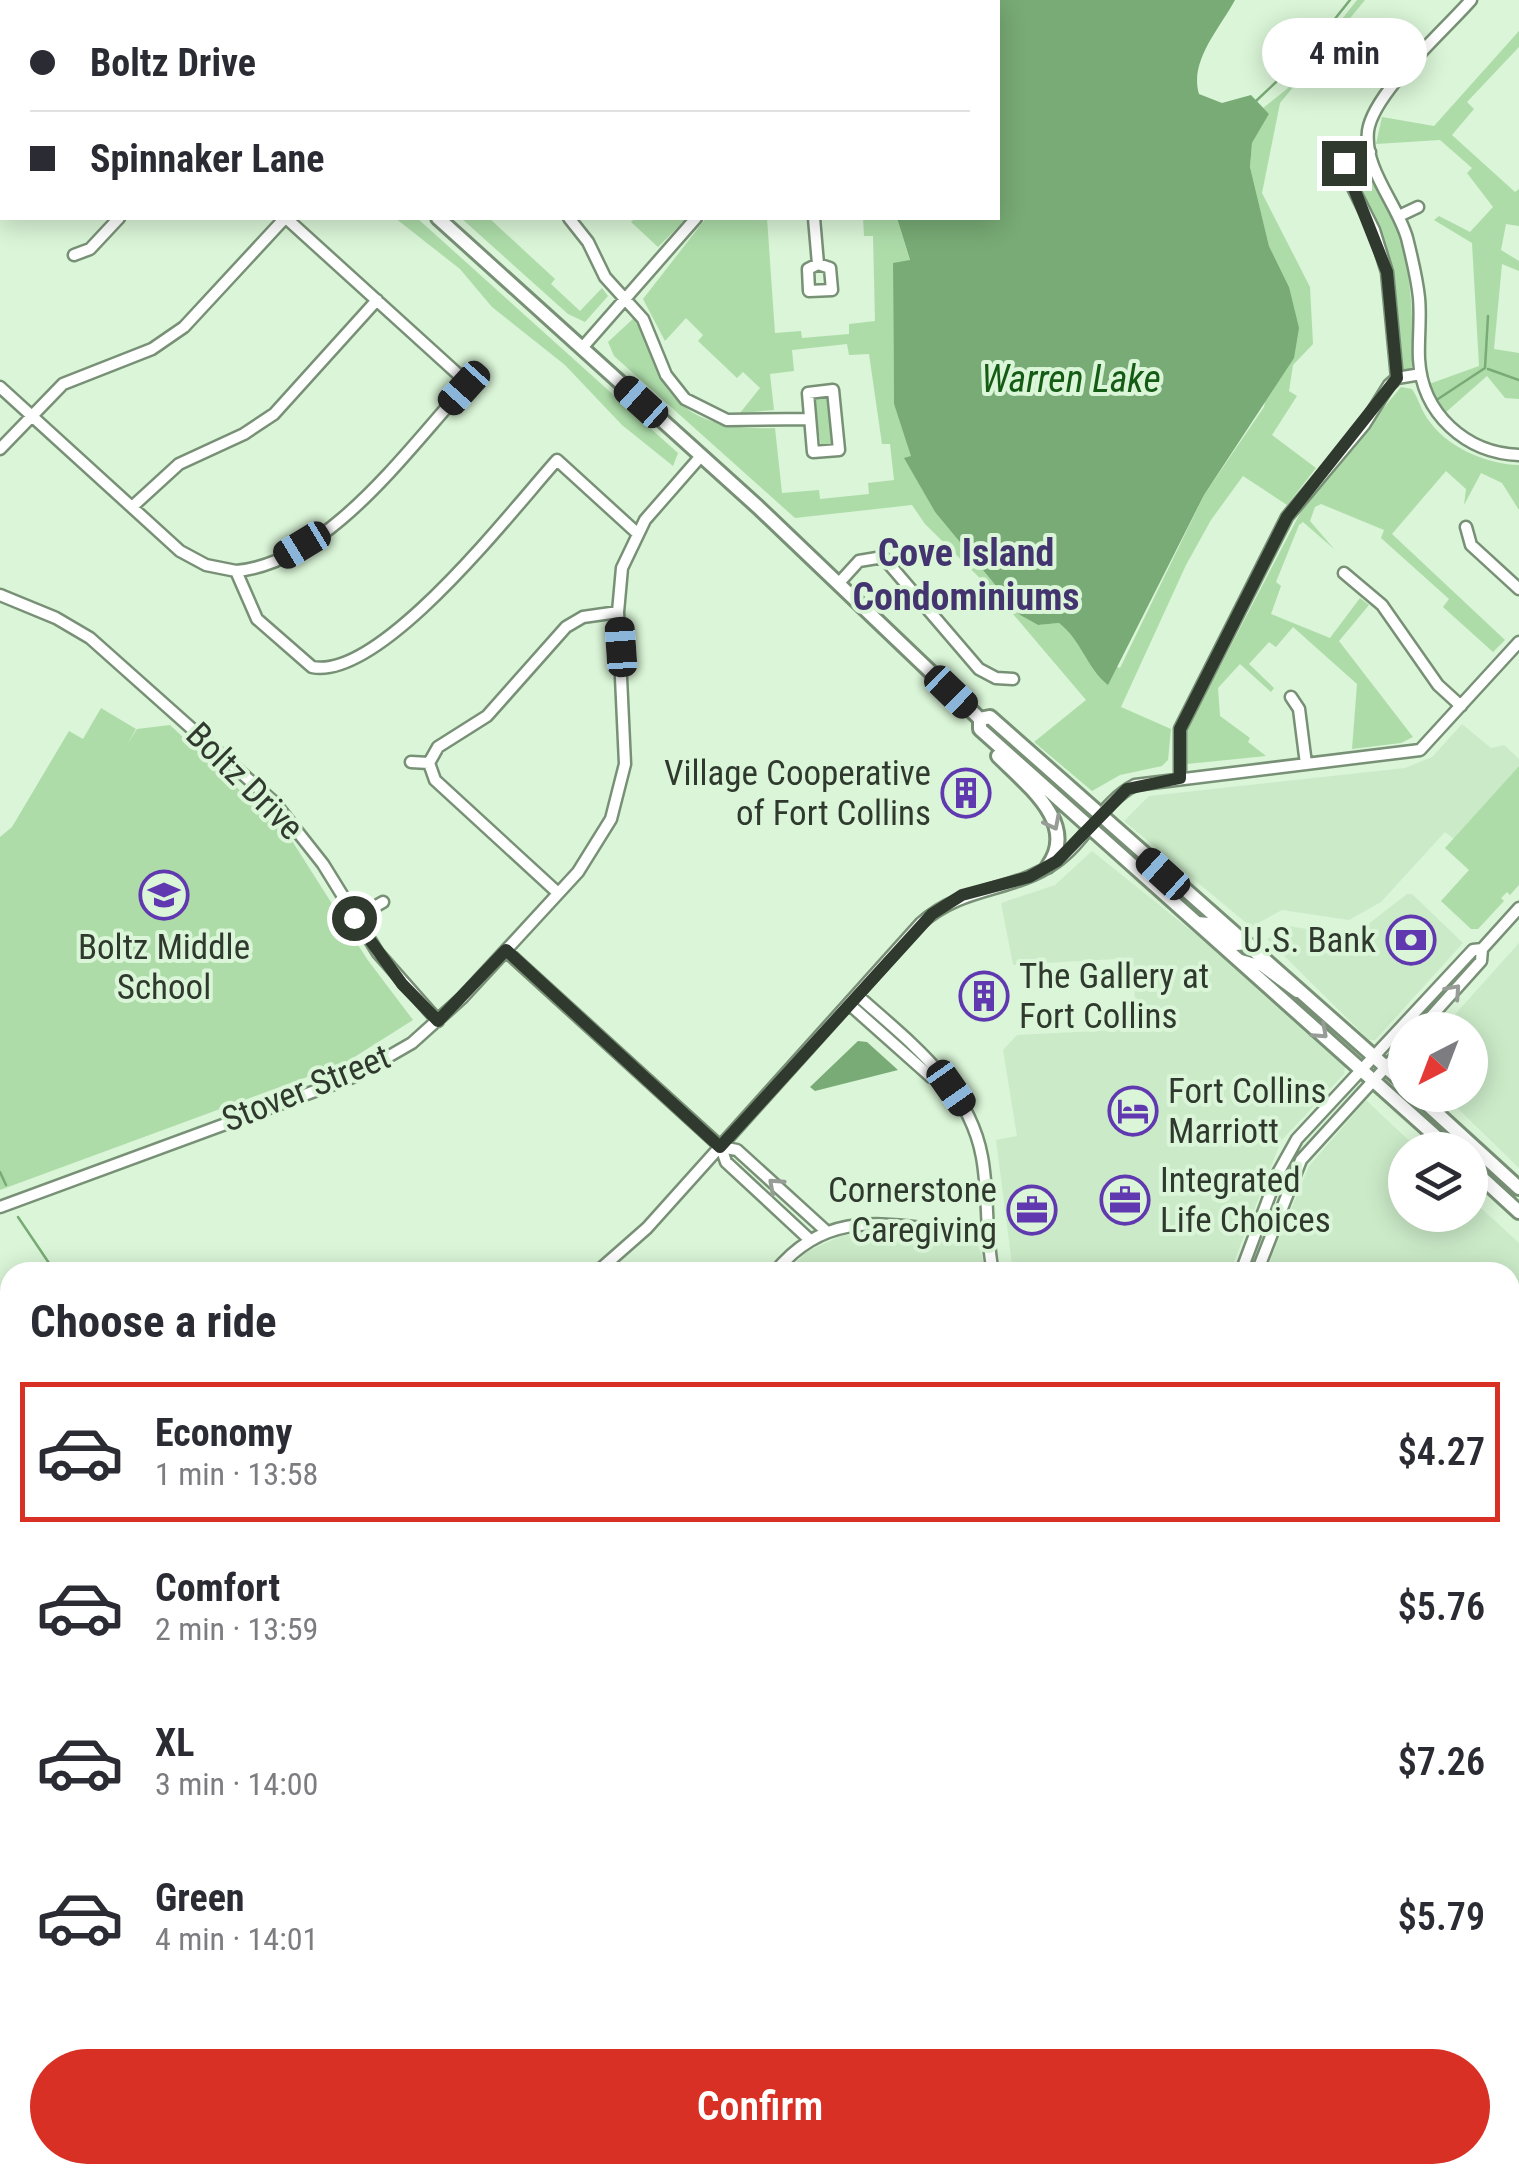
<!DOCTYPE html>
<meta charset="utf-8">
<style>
body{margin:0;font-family:"Roboto Condensed",sans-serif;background:#f7f7f7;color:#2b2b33;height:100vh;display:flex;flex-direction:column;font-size:38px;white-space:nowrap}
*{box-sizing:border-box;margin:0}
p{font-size:32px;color:#7c7c81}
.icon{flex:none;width:55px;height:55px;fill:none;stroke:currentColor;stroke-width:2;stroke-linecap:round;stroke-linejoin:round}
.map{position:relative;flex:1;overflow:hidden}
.sheet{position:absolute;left:0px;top:1262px;width:1520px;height:922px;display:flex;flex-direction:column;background:#fff;border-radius:30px 30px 0 0;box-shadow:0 5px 25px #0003}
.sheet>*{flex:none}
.hud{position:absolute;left:0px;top:0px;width:1000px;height:220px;box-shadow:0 5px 25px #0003;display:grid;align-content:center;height:220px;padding:0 30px;background:#fff}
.needle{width:65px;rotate:222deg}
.tools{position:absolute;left:1388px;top:1012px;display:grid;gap:20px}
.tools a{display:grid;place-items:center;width:100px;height:100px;border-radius:50%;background:#fff;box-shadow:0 5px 25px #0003;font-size:50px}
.end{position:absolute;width:45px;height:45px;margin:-22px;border:12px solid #2f392e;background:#fff;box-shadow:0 0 0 5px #fff}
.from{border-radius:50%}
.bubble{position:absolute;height:70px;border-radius:35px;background:#fff;box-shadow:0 5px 25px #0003;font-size:32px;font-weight:600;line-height:70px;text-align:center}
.car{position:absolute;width:30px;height:60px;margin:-30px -15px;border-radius:12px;box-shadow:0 0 8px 2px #0007;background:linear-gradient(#222 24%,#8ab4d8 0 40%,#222 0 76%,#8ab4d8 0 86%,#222 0)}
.hud b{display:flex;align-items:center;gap:35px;height:95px;font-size:38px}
.hud b+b{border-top:2px solid #e1e1e2}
.hud i{width:25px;height:25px;background:#2b2b33}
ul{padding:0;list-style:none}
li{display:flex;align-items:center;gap:30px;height:140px;margin:0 20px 15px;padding:0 10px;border:5px solid transparent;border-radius:0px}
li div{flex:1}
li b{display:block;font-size:38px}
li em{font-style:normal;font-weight:600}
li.current{border-color:#d93025}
li>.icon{width:90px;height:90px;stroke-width:1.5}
h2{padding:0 30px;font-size:45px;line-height:120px}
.button{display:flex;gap:20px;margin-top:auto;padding:20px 30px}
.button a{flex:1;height:115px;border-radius:60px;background:#d93025;color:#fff;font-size:40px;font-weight:600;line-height:115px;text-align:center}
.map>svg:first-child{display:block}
.built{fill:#cbebc8}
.green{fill:#addca9}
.water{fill:#78ab75}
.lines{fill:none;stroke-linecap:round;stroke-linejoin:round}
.stream{stroke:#78ab75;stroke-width:2.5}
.minor-casing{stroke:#789176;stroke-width:15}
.major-casing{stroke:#789176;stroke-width:18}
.highway-casing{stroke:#789176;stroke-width:19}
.minor{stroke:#fff;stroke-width:10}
.major{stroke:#fff;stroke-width:12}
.highway{stroke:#fff;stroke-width:14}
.rail-casing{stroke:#849782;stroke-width:6}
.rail{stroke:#daf5d7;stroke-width:2.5;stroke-dasharray:8;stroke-linecap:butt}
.oneway{stroke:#979c96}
.route{stroke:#2f392e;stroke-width:12}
.labels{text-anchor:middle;stroke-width:8;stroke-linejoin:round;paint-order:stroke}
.poi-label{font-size:35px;fill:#2f392e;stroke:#daf5d7;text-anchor:end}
.street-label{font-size:35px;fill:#2f392e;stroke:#daf5d7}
.water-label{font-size:38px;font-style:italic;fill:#145c15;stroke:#daf5d7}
.neighbourhood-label{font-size:38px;font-weight:bold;fill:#433470;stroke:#daf5d7}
</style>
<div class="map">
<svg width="1519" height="2183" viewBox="0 0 1519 2183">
<rect width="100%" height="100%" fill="#daf5d7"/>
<path class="built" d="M1462,724L1491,748L1504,745L1519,759V766L1454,839L1445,832L1381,902L1349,920L1282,910L1251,927L1124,821L1149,796L1405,768L1432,757Z
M1092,851L1224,957L1345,1067L1344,1074L1281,1141L1230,1272H1013L996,1140L1017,1136L1003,1050L1017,1035L1136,1029L1133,958L1013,965L1001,903L1055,885Z
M1407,894H1412L1463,943L1375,1040H1369L1267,939L1288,926L1338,934L1362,929Z
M1519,943V1168L1444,1095H1470V1030H1441Z
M1366,1100L1419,1150H1405V1215H1470V1198L1519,1243V1467L1510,1477V1272H1265L1309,1166Z
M885,1229L956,1245L973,1242L979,1245L986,1272H786L808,1251L841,1236Z"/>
<path class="green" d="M1357,0H1365L1280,103L1262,193L1310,287L1313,344L1293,365L1289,391L1297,396L1272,435L1316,468L1287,505L1243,476L1211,520L1186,565L1121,707L1171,729L1168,760L1162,766L1120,775L1092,791L1034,742L1086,700L996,594L925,524L912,505L795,518L614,356L608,342L635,317C645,334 648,351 656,369C679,421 724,430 775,428L782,493L819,490L820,499L869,494L868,483L894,480L890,444H882L869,354L849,355L847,344L792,350L794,371L770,374L774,410L740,413L760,388L743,372L737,378L698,341L703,335L686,318L665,341L643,299L706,218H767L775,333L801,331L802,338L849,334V324L875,321L873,236H864L863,218H897L910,261L893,264L894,404L912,456L905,459L935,512L1020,615L1038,625L1059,623L1076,636L1085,653L1120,668L1204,495L1264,407L1289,287L1269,246L1250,167L1252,143L1269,114L1263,108L1287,89Z
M1519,31V47L1467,102L1474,109L1452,135L1515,192L1519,189V226L1506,224L1501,250L1519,261V271L1502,264L1494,349L1519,353V399L1505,398L1487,376L1445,413L1429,384L1479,366L1472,243L1434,220L1439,216L1470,232L1493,207L1467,173L1472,168L1440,140L1376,144L1382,117L1434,126Z
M1360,161C1408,216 1415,298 1412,368L1406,373L1397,362C1403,280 1383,238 1349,167Z
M395,218H417L678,453L673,466L622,425L565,365L492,307L460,269Z
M461,218H489L555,279L551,284L580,311L602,288L608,296L585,322L568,314Z
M635,218H687L658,247L631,222Z
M1401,387L1412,389C1418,398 1421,409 1427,418C1446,447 1485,464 1519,465V510L1502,483L1481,473L1464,505L1466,489L1446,471L1392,534L1505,640L1493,652L1443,607L1449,599L1381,538L1384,530L1321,504L1315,507L1310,521L1334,549L1303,522L1299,525L1276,582L1281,586L1271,614L1330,638L1360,598L1369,605L1339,641L1413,737L1401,743L1352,749L1357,684L1293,627L1276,647L1269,642L1249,664L1274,688L1271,692L1240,664L1218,688L1220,716L1250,738L1248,742L1266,756L1187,764L1183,741L1192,720L1307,500Z
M829,397L833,444L821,446L813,399Z
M101,708L136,729L127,745L137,729L170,725L289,836L367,959L413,1020L345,1063L0,1190V837L12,827L69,731L83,739Z
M1519,766V885L1510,895L1507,892L1501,898L1504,901L1478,929H1471L1441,901L1469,870L1445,848Z"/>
<path class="water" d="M824,0H1235C1220,28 1189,61 1199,94L1222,103L1251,95L1269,114L1252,143L1250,167L1269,246L1289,287L1299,328L1294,358L1204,495L1108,685C1086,667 1082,641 1059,623L1038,625L1020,615L935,512L904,458L911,456L894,404L893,263L910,260L897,218H998V2Z
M858,1041L867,1042L898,1070L815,1091L810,1087Z"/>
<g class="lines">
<path class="stream" d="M1256,101L1310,50L1350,0
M1488,369L1519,380
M1438,399L1485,368L1488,316
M0,1172L6,1185
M18,1217L55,1272
M1400,2183L1407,2175"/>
<g class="minor-casing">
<path id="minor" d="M333,0L335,2
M611,0L614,2
M656,0L659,2
M1471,0C1445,30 1373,93 1368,131C1364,170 1397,203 1407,238C1412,258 1417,278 1419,298C1421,319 1418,339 1419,359C1422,414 1466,453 1519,455
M594,2L596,0
M1370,152L1347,159L1344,170L1374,230L1387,272L1397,378
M0,165L2,163
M1399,216L1418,207
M569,218L588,242L605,277L643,319L666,375L685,399L727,420L810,419
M814,218L818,264
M74,255L90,249L119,218
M818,264L830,268L832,290L809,291L808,269Z
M582,348L696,218
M0,387L180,551L206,565L236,571L257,619L312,667C381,681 512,510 557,460L637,533
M833,390L839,450L813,452L808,393Z
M0,449L63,384L152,349L184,327L285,218
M132,507L179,464L244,434L274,414L377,300
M1466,527L1471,545L1519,589
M236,571C327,563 406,451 464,388L460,376L286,218
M1344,573L1382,605L1438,685L1461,706
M838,584L859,561L883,557L979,669L996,678L1013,679
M0,595L56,618L90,638L274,802L323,864L378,953L438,1021
M1291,697L1299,709L1306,764
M411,762L429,763L435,780L558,893
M429,763L438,747L487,716L566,627L583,617L618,612
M1180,778V729L1287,517L1364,425L1389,385L1397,378L1421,374
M355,918L383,902
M1197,922L1209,923L1235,945L1250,944
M506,951L721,1147L726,1162L810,1240
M1241,960L1262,966L1297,992
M857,995C908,1041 969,1085 982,1157C989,1195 985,1234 993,1272
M849,1004L931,1077L942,1078
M1419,1030L1481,961L1482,949
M721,1147L737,1150L826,1231
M0,1207L353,1077L412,1043L462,998L578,872L611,819L625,764L618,612L622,568L645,520L701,456
M597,1272L647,1228L921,923C964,885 1012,893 1056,862C1086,841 1103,801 1135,785L1420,750L1519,642
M775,1272C836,1197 907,1233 987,1233
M1241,1272L1278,1173L1297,1139L1473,950L1482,949L1519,908
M1257,1272L1301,1160L1405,1046
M0,1312L10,1321
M0,1352L10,1341
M0,1435L10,1442
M0,1594L10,1583
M1510,1604L1519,1612
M0,2015L10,2024
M1510,2030L1519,2025
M176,2175L187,2183
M645,2175L654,2183
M821,2175L830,2183
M237,2183L243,2175
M709,2183L716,2175
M954,2183L961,2175
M1363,2183L1371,2175"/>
</g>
<g class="major-casing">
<path id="major" d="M198,0L201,2
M438,218L758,507L980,719V729L1451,1150
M980,719L990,717L1405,1084
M998,756C1027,785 1079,824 1048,866
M1417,1095L1519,1188
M1470,1167L1519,1212"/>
</g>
<g class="highway-casing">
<path id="highway" d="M1510,1503L1519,1493
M1510,1532L1519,1523
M894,2183L901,2175
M922,2183L929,2175"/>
</g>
<use href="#minor" class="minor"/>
<use href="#major" class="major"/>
<use href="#highway" class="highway"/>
<g class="rail-casing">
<path id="rail" d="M1510,2105L1519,2096
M1437,2183L1445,2175"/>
</g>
<use href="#rail" class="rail"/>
</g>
<defs><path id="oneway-chevron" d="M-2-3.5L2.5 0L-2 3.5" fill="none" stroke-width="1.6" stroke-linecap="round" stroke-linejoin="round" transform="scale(2.5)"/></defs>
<g class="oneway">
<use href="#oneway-chevron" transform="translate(1053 823) rotate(63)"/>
<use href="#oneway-chevron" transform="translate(1454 991) rotate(-48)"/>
<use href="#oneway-chevron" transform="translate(1321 1032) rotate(42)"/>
<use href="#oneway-chevron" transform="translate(775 1185) rotate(-138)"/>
</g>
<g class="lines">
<path class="route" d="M354,918L402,984L438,1021L506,950L720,1147L932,914L962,895L1029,877L1057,861L1127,789L1180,778V729L1287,517L1397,378L1387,272L1344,163"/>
</g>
<defs>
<g id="building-ring" transform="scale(2.5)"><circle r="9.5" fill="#daf5d7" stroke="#6039b1" stroke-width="1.5"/><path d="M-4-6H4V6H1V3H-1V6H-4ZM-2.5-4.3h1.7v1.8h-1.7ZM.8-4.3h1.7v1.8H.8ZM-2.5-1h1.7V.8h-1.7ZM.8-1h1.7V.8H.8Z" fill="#6039b1"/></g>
<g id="school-ring" transform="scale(2.5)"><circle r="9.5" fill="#daf5d7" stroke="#6039b1" stroke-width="1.5"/><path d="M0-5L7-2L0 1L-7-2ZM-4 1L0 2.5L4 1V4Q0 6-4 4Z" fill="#6039b1"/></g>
<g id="bank-ring" transform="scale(2.5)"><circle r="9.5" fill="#daf5d7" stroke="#6039b1" stroke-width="1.5"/><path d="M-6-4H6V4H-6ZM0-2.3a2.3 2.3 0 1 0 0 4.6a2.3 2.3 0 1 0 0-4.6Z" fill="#6039b1"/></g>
<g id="hotel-ring" transform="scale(2.5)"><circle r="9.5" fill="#daf5d7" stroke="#6039b1" stroke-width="1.5"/><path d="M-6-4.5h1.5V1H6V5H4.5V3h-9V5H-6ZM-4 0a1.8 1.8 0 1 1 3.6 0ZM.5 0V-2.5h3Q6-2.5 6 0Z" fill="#6039b1"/></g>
<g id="office-ring" transform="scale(2.5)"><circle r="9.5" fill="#daf5d7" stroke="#6039b1" stroke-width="1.5"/><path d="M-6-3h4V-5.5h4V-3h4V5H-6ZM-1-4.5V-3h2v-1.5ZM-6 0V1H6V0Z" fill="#6039b1"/></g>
</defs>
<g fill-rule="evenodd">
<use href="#building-ring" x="966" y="793"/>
<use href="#school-ring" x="164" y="895"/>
<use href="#bank-ring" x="1411" y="940"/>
<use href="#building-ring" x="984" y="996"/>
<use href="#hotel-ring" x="1133" y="1111"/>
<use href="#office-ring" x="1125" y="1200"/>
<use href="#office-ring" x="1032" y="1210"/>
</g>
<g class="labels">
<g class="poi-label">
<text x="931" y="785">Village Cooperative<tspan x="931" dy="40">of Fort Collins</tspan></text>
<text x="1376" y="952">U.S. Bank</text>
<text x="164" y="959" text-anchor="middle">Boltz Middle<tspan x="164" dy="40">School</tspan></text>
<text x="1019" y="988" text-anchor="start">The Gallery at<tspan x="1019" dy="40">Fort Collins</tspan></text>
<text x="1168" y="1103" text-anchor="start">Fort Collins<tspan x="1168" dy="40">Marriott</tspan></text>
<text x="1160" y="1192" text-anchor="start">Integrated<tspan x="1160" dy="40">Life Choices</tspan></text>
<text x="997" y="1202">Cornerstone<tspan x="997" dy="40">Caregiving</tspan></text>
</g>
<g class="street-label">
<text transform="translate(245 781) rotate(45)" y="12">Boltz Drive</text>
<text transform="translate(306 1088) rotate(-22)" y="12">Stover Street</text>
</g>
<g class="water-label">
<text x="1071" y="392">Warren Lake</text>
</g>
<g class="neighbourhood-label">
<text x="966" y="566">Cove Island<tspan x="966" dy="44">Condominiums</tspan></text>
</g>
</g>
</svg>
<div class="tools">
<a><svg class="needle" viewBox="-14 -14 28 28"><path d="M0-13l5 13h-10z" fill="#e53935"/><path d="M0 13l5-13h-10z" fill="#7c7c81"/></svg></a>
<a><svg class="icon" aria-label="layers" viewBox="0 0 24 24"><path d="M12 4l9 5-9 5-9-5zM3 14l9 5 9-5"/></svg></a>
</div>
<i class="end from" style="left:354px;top:918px"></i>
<i class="end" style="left:1344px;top:163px"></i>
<div class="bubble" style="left:1262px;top:18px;width:165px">4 min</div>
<i class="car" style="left:464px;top:388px;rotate:222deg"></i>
<i class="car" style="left:641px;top:402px;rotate:312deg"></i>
<i class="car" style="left:302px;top:545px;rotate:239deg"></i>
<i class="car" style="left:621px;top:647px;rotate:356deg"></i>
<i class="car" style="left:951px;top:692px;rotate:134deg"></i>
<i class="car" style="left:1163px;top:874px;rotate:312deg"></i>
<i class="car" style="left:951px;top:1088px;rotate:145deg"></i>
<div class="hud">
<b><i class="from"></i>Boltz Drive</b>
<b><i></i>Spinnaker Lane</b>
</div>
<section class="sheet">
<h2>Choose a ride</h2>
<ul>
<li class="current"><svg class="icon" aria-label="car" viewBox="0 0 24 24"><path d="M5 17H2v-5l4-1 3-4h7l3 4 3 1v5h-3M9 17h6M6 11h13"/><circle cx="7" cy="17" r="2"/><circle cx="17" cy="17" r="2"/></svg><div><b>Economy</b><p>1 min · 13:58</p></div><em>$4.27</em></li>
<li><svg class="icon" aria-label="car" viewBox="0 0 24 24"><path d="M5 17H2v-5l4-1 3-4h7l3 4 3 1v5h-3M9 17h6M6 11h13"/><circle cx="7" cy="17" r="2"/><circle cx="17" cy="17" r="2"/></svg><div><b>Comfort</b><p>2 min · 13:59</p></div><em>$5.76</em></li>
<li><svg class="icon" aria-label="car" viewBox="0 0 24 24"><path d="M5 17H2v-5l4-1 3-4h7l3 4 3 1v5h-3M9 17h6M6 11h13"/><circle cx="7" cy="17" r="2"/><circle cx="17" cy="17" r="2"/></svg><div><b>XL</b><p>3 min · 14:00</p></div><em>$7.26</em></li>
<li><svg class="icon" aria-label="car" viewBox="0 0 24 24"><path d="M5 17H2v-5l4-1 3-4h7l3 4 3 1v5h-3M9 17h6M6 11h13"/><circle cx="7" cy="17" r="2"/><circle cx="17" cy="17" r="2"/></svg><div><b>Green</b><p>4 min · 14:01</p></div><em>$5.79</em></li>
</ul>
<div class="button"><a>Confirm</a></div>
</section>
</div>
